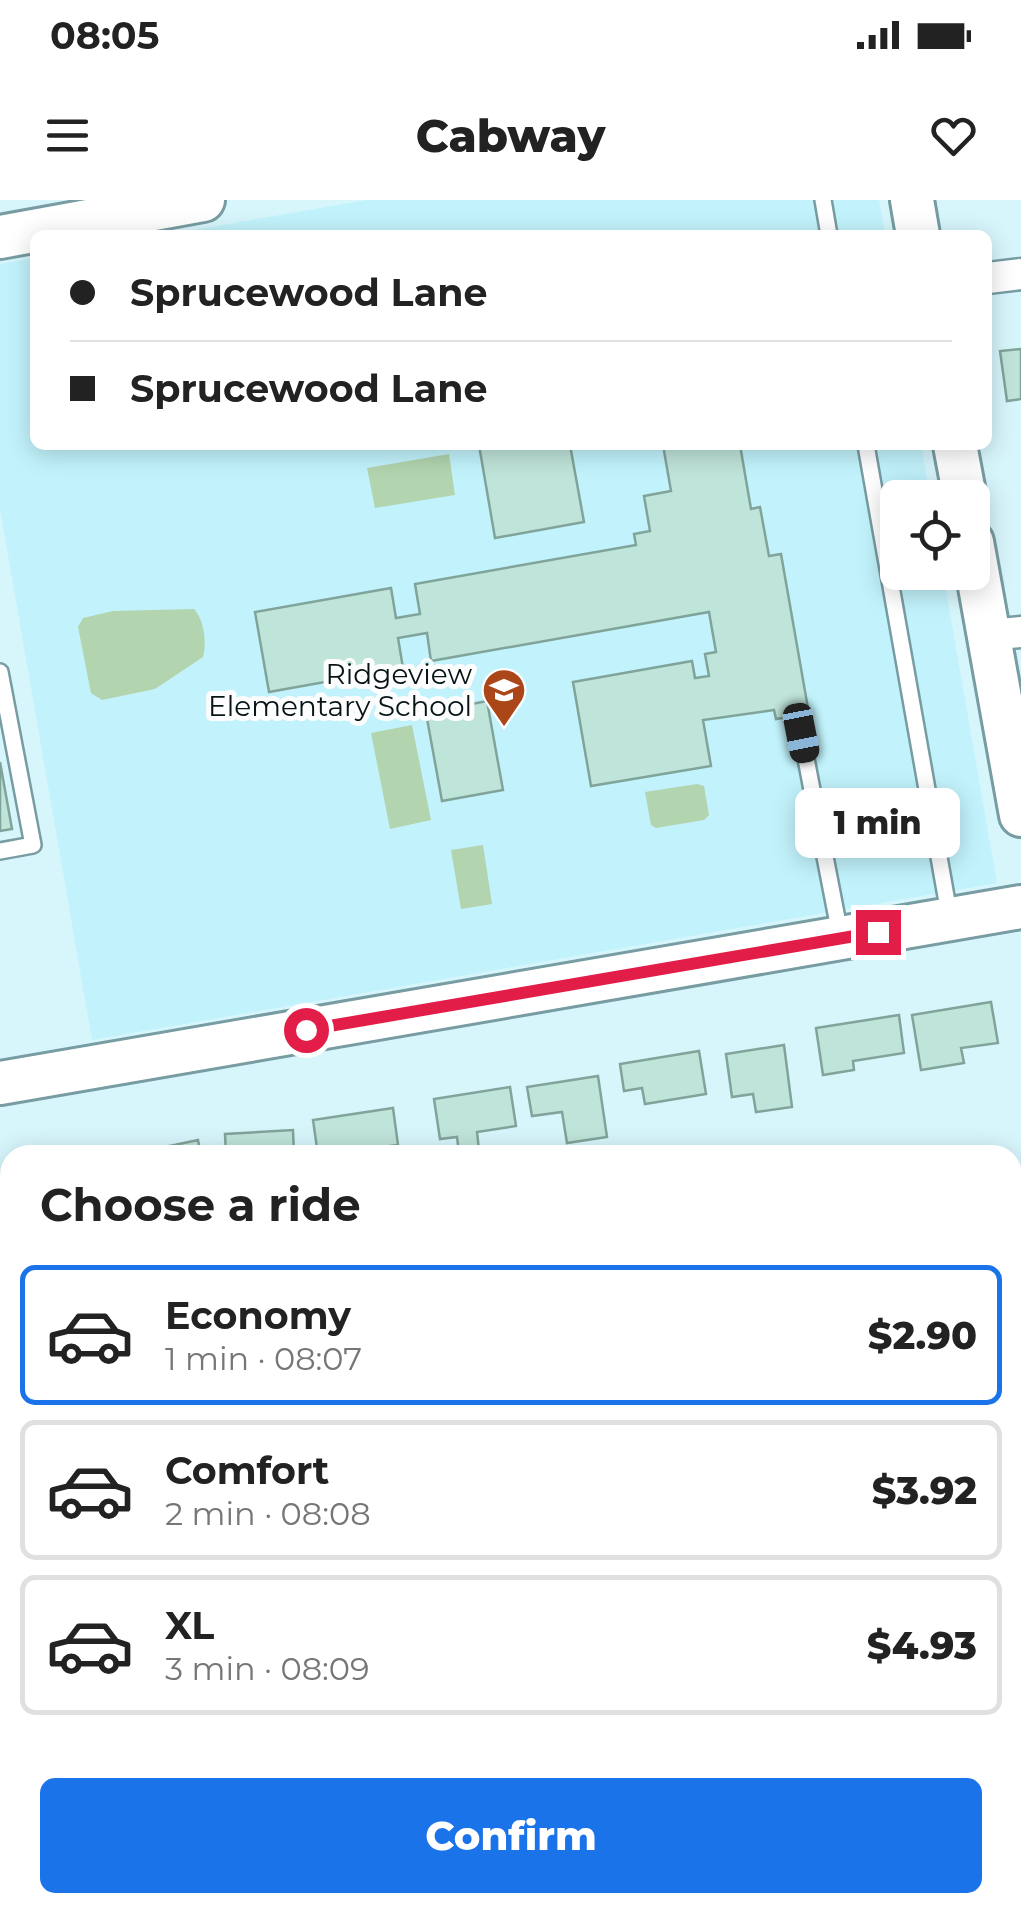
<!DOCTYPE html>
<meta charset="utf-8">
<style>
body{margin:0;font-family:Montserrat,sans-serif;background:#f6f6f6;color:#222;height:100vh;display:flex;flex-direction:column;font-size:38px;white-space:nowrap}
*{box-sizing:border-box;margin:0}
p{font-size:32px;color:#767676}
.icon{flex:none;width:55px;height:55px;fill:none;stroke:currentColor;stroke-width:2;stroke-linecap:round;stroke-linejoin:round}
.map{position:relative;flex:1;overflow:hidden}
.sheet{position:absolute;left:0px;top:945px;width:1022px;height:768px;display:flex;flex-direction:column;background:#fff;border-radius:30px 30px 0 0;box-shadow:0 5px 25px #0003}
.sheet>*{flex:none}
.banner{position:absolute;left:30px;top:30px;width:962px;height:220px;border-radius:15px;box-shadow:0 5px 25px #0003;display:grid;align-content:center;height:220px;padding:0 40px;background:#fff}
.buttons{position:absolute;left:880px;top:280px;display:grid;gap:20px}
.buttons a{display:grid;place-items:center;width:110px;height:110px;border-radius:15px;background:#fff;box-shadow:0 5px 25px #0003;font-size:50px}
.end{position:absolute;width:45px;height:45px;margin:-22px;border:12px solid #e11d48;background:#fff;box-shadow:0 0 0 5px #fff}
.from{border-radius:50%}
.bubble{position:absolute;height:70px;border-radius:15px;background:#fff;box-shadow:0 5px 25px #0003;font-size:32px;font-weight:800;line-height:70px;text-align:center}
.car{position:absolute;width:30px;height:60px;margin:-30px -15px;border-radius:12px;box-shadow:0 0 8px 2px #0007;background:linear-gradient(#222 24%,#8ab4d8 0 40%,#222 0 76%,#8ab4d8 0 86%,#222 0)}
.banner b{display:flex;align-items:center;gap:35px;height:95px;font-size:38px}
.banner b+b{border-top:2px solid #e0e0e0}
.banner i{width:25px;height:25px;background:#222}
ul{padding:0;list-style:none}
li{display:flex;align-items:center;gap:30px;height:140px;margin:0 20px 15px;padding:0 20px;border:5px solid #e0e0e0;border-radius:15px}
li div{flex:1}
li b{display:block;font-size:38px}
li em{font-style:normal;font-weight:800}
li.active{border-color:#1a73e8}
li>.icon{width:90px;height:90px;stroke-width:1.5}
h2{padding:0 40px;font-size:45px;line-height:120px}
.action{display:flex;gap:20px;margin-top:auto;padding:20px 40px}
.action a{flex:1;height:115px;border-radius:15px;background:#1a73e8;color:#fff;font-size:40px;font-weight:800;line-height:115px;text-align:center}
.status{display:flex;justify-content:space-between;align-items:center;height:70px;padding:0 50px;background:#fff;direction:ltr}
.status svg{height:28px;fill:currentColor}
header{display:flex;justify-content:space-between;align-items:center;height:130px;padding:0 40px;background:#fff;font-size:45px;font-weight:800}
.map>svg:first-child{display:block}
.built{fill:#c2f3fc}
.green{fill:#b2d4ae}
.building{fill:#bfe4d9;stroke:#80a49a;stroke-width:2.5}
.lines{fill:none;stroke-linecap:round;stroke-linejoin:round}
.lane-casing{stroke:#779ca2;stroke-width:20}
.street-casing{stroke:#779ca2;stroke-width:35}
.secondary-casing{stroke:#779ca2;stroke-width:48}
.lane{stroke:#fff;stroke-width:15}
.street{stroke:#fff;stroke-width:30}
.secondary{stroke:#fff;stroke-width:42}
.route{stroke:#e11d48;stroke-width:12}
.labels{text-anchor:middle;stroke-width:10;stroke-linejoin:round;paint-order:stroke}
.poi-label{font-size:28px;fill:#061416;stroke:#fdfdfd;text-anchor:end}
</style>
<div class="status"><b>08:05</b><svg viewBox="0 0 49 12"><path d="M0 12V9h3v3zM5 12V6h3v6zM10 12V3h3v9zM15 12V0h3v12zM26 1h20v11H26zM47 4h2v5h-2z"/></svg></div>
<header><svg class="icon" aria-label="menu" viewBox="0 0 24 24"><path d="M4 6h16M4 12h16M4 18h16"/></svg>Cabway<svg class="icon" aria-label="heart" viewBox="0 0 24 24"><path d="M12 20l-8-8c-3-5 5-10 8-4 3-6 11-1 8 4z"/></svg></header>
<div class="map">
<svg width="1021" height="1712" viewBox="0 0 1021 1712">
<rect width="100%" height="100%" fill="#d7f6fc"/>
<path class="built" d="M366,0H879L885,35H165Z
M35,58V245H921L930,297L898,298V372L943,373L997,683L92,840L0,309V64Z"/>
<path class="green" d="M449,254L455,295L375,308L367,268Z
M194,409C204,420 207,442 203,457L155,489L102,500L91,493L78,427L83,418L113,411Z
M412,525L431,620L390,629L371,533Z
M697,584L704,586L709,615L704,620L656,628L651,625L645,592Z
M483,645L492,704L461,709L451,650Z"/>
<path class="building" d="M1021,149V199L1007,201L1000,151Z
M479,245H570L584,322L495,338Z
M663,245H740L751,309L760,307L769,356L781,354L809,514L776,519L774,510L703,520L711,566L591,586L573,482L692,461L695,478L709,476L705,454L716,452L709,412L431,461L427,433L398,438L403,468L269,492L255,412L391,388L396,418L420,414L415,384L636,345L634,334L650,331L644,296L671,291Z
M487,501L503,590L442,601L426,513Z
M0,562L12,629L0,631Z
M991,802L998,843L961,848L964,863L921,870L912,815Z
M899,815L904,853L853,861L854,870L823,875L816,828Z
M784,845L792,907L756,912L753,894L732,897L726,854Z
M699,851L706,894L645,904L642,888L624,891L620,864Z
M598,876L607,937L567,943L562,912L532,916L527,887Z
M510,887L516,926L477,932L479,950L459,953L457,937L440,939L434,899Z
M393,908L398,945L318,955L313,920Z
M293,930L294,955H226L225,934Z
M198,940L201,955H127Z
M9,973L10,1015L0,1016V974Z
M1012,1008H1017L1021,1029V1077L1012,1078Z
M10,1186V1253L0,1255V1188Z
M1021,1242V1288L1012,1289V1243Z
M0,1620L4,1639L10,1638V1690L0,1692Z
M1021,1661V1712H960L958,1702H1012V1663Z
M818,1702H833L834,1712H766Z
M870,1702H935L937,1712H871Z"/>
<g class="lines">
<g class="lane-casing">
<path id="lane" d="M823,0L829,35
M866,245L950,719
M0,472L33,645L0,651
M801,533L840,734"/>
</g>
<g class="street-casing">
<path id="street" d="M988,78L1021,74
M989,435L1021,432
M1012,1155L1021,1153
M0,1334L10,1333
M1012,1585L1021,1584
M304,1712L357,1702"/>
</g>
<g class="secondary-casing">
<path id="secondary" d="M912,0L918,35
M0,37L203,0
M955,245L965,298
M972,342L1021,615
M0,883L1021,707"/>
</g>
<use href="#lane" class="lane"/>
<use href="#street" class="street"/>
<use href="#secondary" class="secondary"/>
</g>
<g class="lines">
<path class="route" d="M306,830L878,732"/>
</g>
<defs>
<g id="school-pin" transform="scale(2.25)"><path d="M0 17L-7.5 6A9.5 9.5 0 1 1 7.5 6Z" fill="#ab4618" stroke="#fdfdfd"/><path d="M0-5L7-2L0 1L-7-2ZM-4 1L0 2.5L4 1V4Q0 6-4 4Z" fill="#fff"/></g>
</defs>
<g fill-rule="evenodd">
<use href="#school-pin" x="504" y="490"/>
</g>
<g class="labels">
<g class="poi-label">
<text x="472" y="484">Ridgeview<tspan x="472" dy="32">Elementary School</tspan></text>
</g>
</g>
</svg>
<div class="buttons">
<a><svg class="icon" aria-label="locate" viewBox="0 0 24 24"><circle cx="12" cy="12" r="6"/><path d="M12 2v4M12 18v4M2 12h4M18 12h4"/></svg></a>
</div>
<i class="end from" style="left:306px;top:830px"></i>
<i class="end" style="left:878px;top:732px"></i>
<div class="bubble" style="left:795px;top:588px;width:165px">1 min</div>
<i class="car" style="left:801px;top:533px;rotate:169deg"></i>
<div class="banner">
<b><i class="from"></i>Sprucewood Lane</b>
<b><i></i>Sprucewood Lane</b>
</div>
<section class="sheet">
<h2>Choose a ride</h2>
<ul>
<li class="active"><svg class="icon" aria-label="car" viewBox="0 0 24 24"><path d="M5 17H2v-5l4-1 3-4h7l3 4 3 1v5h-3M9 17h6M6 11h13"/><circle cx="7" cy="17" r="2"/><circle cx="17" cy="17" r="2"/></svg><div><b>Economy</b><p>1 min · 08:07</p></div><em>$2.90</em></li>
<li><svg class="icon" aria-label="car" viewBox="0 0 24 24"><path d="M5 17H2v-5l4-1 3-4h7l3 4 3 1v5h-3M9 17h6M6 11h13"/><circle cx="7" cy="17" r="2"/><circle cx="17" cy="17" r="2"/></svg><div><b>Comfort</b><p>2 min · 08:08</p></div><em>$3.92</em></li>
<li><svg class="icon" aria-label="car" viewBox="0 0 24 24"><path d="M5 17H2v-5l4-1 3-4h7l3 4 3 1v5h-3M9 17h6M6 11h13"/><circle cx="7" cy="17" r="2"/><circle cx="17" cy="17" r="2"/></svg><div><b>XL</b><p>3 min · 08:09</p></div><em>$4.93</em></li>
</ul>
<div class="action"><a>Confirm</a></div>
</section>
</div>
